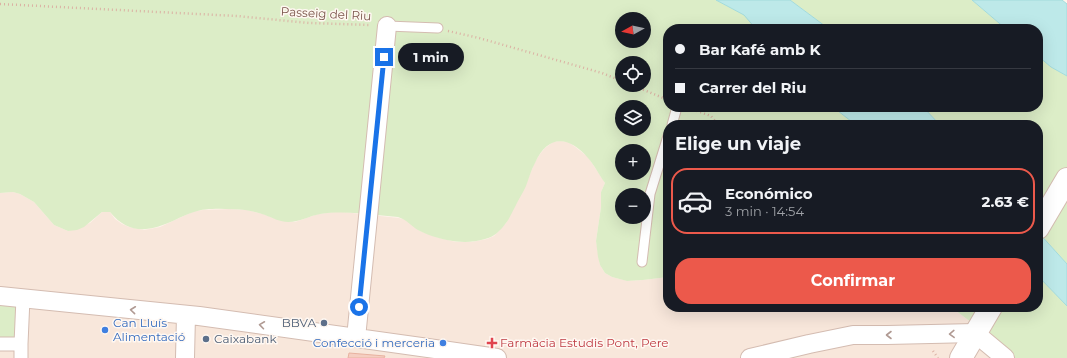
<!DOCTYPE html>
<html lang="es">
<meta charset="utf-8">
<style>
body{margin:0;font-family:Montserrat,sans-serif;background:#20242c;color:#f1f3f6;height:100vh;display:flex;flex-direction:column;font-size:15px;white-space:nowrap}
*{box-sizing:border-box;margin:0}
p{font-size:13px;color:#9ea1a6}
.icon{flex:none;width:22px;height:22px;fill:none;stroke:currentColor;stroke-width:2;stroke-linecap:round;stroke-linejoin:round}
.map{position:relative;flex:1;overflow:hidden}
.panel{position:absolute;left:663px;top:120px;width:380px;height:192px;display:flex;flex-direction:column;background:#171b24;border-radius:16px;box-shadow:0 4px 16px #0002}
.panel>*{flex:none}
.guide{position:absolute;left:663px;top:24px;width:380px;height:88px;border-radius:16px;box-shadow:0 4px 16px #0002;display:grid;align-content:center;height:88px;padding:0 12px;background:#171b24}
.needle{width:26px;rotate:262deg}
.tools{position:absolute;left:615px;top:12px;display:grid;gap:8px}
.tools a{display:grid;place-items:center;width:36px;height:36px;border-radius:50%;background:#171b24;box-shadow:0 4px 16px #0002;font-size:20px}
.end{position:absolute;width:18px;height:18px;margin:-9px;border:5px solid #1a73e8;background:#fff;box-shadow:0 0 0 2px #fff}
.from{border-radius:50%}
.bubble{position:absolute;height:28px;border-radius:14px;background:#171b24;box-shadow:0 4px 16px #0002;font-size:13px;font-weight:700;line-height:28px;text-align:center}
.guide b{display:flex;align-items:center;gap:14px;height:38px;font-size:15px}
.guide b+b{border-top:1px solid #363941}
.guide i{width:10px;height:10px;background:#f1f3f6}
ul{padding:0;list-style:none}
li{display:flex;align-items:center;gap:12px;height:66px;margin:0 8px 6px;padding:0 4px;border:2px solid transparent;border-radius:16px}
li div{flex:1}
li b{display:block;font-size:15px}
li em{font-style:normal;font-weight:700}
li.current{border-color:#ec594b}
li>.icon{width:36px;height:36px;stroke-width:1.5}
h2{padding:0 12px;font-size:18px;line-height:48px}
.primary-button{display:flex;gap:8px;margin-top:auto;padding:8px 12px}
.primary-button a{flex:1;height:46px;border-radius:16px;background:#ec594b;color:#fff;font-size:16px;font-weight:700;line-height:46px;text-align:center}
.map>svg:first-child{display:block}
.residential{fill:#f8e7db}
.green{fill:#dcedc7;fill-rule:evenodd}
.water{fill:#bde9e9;stroke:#a2dbdc}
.building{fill:#f5cec1;stroke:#e8b2a0}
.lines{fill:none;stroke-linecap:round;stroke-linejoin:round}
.service-casing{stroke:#d4bcb1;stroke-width:11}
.pedestrian-casing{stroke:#d4bcb1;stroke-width:15}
.minor-casing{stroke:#d4bcb1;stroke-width:20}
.tertiary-casing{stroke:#d4bcb1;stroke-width:24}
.path{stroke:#dbb1a3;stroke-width:2.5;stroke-dasharray:1 3;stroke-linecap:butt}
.service{stroke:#fff;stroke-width:9}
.pedestrian{stroke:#fff;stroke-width:13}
.minor{stroke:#fff;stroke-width:18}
.tertiary{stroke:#fff;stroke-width:22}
.oneway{stroke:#b09a93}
.route{stroke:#1a73e8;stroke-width:5}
.service-dot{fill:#5c6f8a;stroke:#fff8f2;stroke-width:1.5}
.shop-dot{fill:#3f7fe0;stroke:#fff8f2;stroke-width:1.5}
.health-dot{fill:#e0444e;stroke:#fff8f2;stroke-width:1.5}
.labels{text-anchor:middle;stroke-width:3;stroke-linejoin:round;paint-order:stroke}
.street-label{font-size:12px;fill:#7b564b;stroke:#fff8f2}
.shop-label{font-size:12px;fill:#366cbe;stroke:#fff8f2;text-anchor:start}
.service-label{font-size:12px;fill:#4e5e75;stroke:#fff8f2;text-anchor:end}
.health-label{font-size:12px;fill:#be3a42;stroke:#fff8f2;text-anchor:start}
</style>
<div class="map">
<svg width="1067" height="358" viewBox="0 0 1067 358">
<rect width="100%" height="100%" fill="#fef4eb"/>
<path class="residential" d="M560,141L568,142L574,146L588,157L605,183L601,192V207L596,241L600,265L605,273L612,277L628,281L643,280L668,277V307H951L1005,348L997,358H0V193L13,192L20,194L34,202L54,225L68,231L90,223L102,212H110L115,219L122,224L129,227L144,230L160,227L188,214L195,211L203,210L229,209L247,210L263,214L279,220L295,222L318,214L335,212H343L399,218L407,220L420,231L440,238L456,242H472L487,239L494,236L506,223L525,186L535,162L540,154L545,148L553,142Z"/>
<path class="green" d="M0,0H716L745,15L756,29H668V107H833L856,125H668V277L643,280L627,281L612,277L605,273L600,265L598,257L596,241L601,207V192L605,183C599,175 595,166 588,158C569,136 548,134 535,163C531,170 529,178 526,186C523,193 518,200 515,207C512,212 510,218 506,223C501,230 494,237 485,239C466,245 447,241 429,235C425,233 421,232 418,230C410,225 407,220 398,217C391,216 384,216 377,215C358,213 339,211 320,214C309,216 300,222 288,222C280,222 273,218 265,215C259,213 252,211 245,210C231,209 207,207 194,212C187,214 181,217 175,220C149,232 129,235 110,212H102L84,227L77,230L68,231L54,225L34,202L20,194L13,192L0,193ZM622,19H644V41H622ZM622,63H644V85H622ZM622,107H644V129H622ZM622,151H644V173H622ZM622,195H644V217H622Z
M790,0H972L1006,29H829Z
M1038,56L1051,67L1067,76V264L1038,232V125H940L923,107H1038Z
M1038,276L1067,306V358H1013L1005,348L951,307H1038Z
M0,296L23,298L21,344H0Z"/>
<path class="water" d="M716,0H790L829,29H756L744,15Z
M972,0H1062L1067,4V76L1051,67L1038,56V29H1006Z
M833,107H923L940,125H856Z
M1038,232L1067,264V306L1038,276Z"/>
<path class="building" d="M349,353L385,356L384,358H348Z"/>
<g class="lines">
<g class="service-casing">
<path id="service" d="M387,26L438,28
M672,125L677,107
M642,262L650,194L668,136"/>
</g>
<g class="pedestrian-casing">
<path id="pedestrian" d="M0,344H21L23,298
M21,358V344"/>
</g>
<g class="minor-casing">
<path id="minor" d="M0,296L199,316L421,347L497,358
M356,338L387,26
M185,358L186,315
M750,358L809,344L853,335H887L975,333L1005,358"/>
</g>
<g class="tertiary-casing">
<path id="tertiary" d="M1038,228L1067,179
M961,358L991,307"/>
</g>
<path class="path" d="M0,4L237,16L309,23L371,25
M448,31L479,38L602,73L622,81
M632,85L668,100
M689,108L711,116L718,125
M933,351L938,358"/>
<use href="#service" class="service"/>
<use href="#pedestrian" class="pedestrian"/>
<use href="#minor" class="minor"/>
<use href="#tertiary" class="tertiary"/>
</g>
<defs><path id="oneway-chevron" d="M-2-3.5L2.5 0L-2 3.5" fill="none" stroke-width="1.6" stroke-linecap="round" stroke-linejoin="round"/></defs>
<g class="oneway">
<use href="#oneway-chevron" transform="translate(133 310) rotate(-174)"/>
<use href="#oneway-chevron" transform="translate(262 325) rotate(-172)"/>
<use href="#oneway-chevron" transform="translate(952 334) rotate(178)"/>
<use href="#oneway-chevron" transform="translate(889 335) rotate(180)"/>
</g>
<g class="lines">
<path class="route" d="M359,307L384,57"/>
</g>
<g class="service-dot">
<circle cx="324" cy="323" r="4"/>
<circle cx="206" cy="339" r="4"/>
</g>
<g class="shop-dot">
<circle cx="105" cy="330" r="4"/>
<circle cx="443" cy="343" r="4"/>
</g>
<path class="health-dot" d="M490 337h4v4h4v4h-4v4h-4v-4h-4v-4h4z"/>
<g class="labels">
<g class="street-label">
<text transform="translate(326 14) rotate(3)" y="4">Passeig del Riu</text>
</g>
<g class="shop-label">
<text x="113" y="327">Can Lluís<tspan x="113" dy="14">Alimentació</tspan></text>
<text x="435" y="347" text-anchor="end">Confecció i merceria</text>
</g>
<g class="service-label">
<text x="316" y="327">BBVA</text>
<text x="214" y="343" text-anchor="start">Caixabank</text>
</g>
<g class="health-label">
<text x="500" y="347">Farmàcia Estudis Pont, Pere</text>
</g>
</g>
</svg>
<div class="tools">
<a><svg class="needle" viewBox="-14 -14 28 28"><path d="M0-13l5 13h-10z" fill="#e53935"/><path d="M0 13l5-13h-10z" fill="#9ea1a6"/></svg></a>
<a><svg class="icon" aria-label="locate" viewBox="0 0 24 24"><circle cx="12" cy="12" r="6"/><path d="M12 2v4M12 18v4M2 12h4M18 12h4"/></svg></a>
<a><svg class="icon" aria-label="layers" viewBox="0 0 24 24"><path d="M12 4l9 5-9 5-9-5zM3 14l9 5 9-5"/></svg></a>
<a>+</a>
<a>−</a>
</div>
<i class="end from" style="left:359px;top:307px"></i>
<i class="end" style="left:384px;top:57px"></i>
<div class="bubble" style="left:398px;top:43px;width:66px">1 min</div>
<div class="guide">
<b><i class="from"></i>Bar Kafé amb K</b>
<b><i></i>Carrer del Riu</b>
</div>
<section class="panel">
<h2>Elige un viaje</h2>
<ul>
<li class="current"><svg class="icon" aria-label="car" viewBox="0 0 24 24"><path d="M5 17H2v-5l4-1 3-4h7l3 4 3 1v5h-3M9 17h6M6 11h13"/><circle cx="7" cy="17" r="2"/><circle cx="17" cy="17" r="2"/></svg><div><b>Económico</b><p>3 min · 14:54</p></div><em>2.63 €</em></li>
</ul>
<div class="primary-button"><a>Confirmar</a></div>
</section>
</div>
